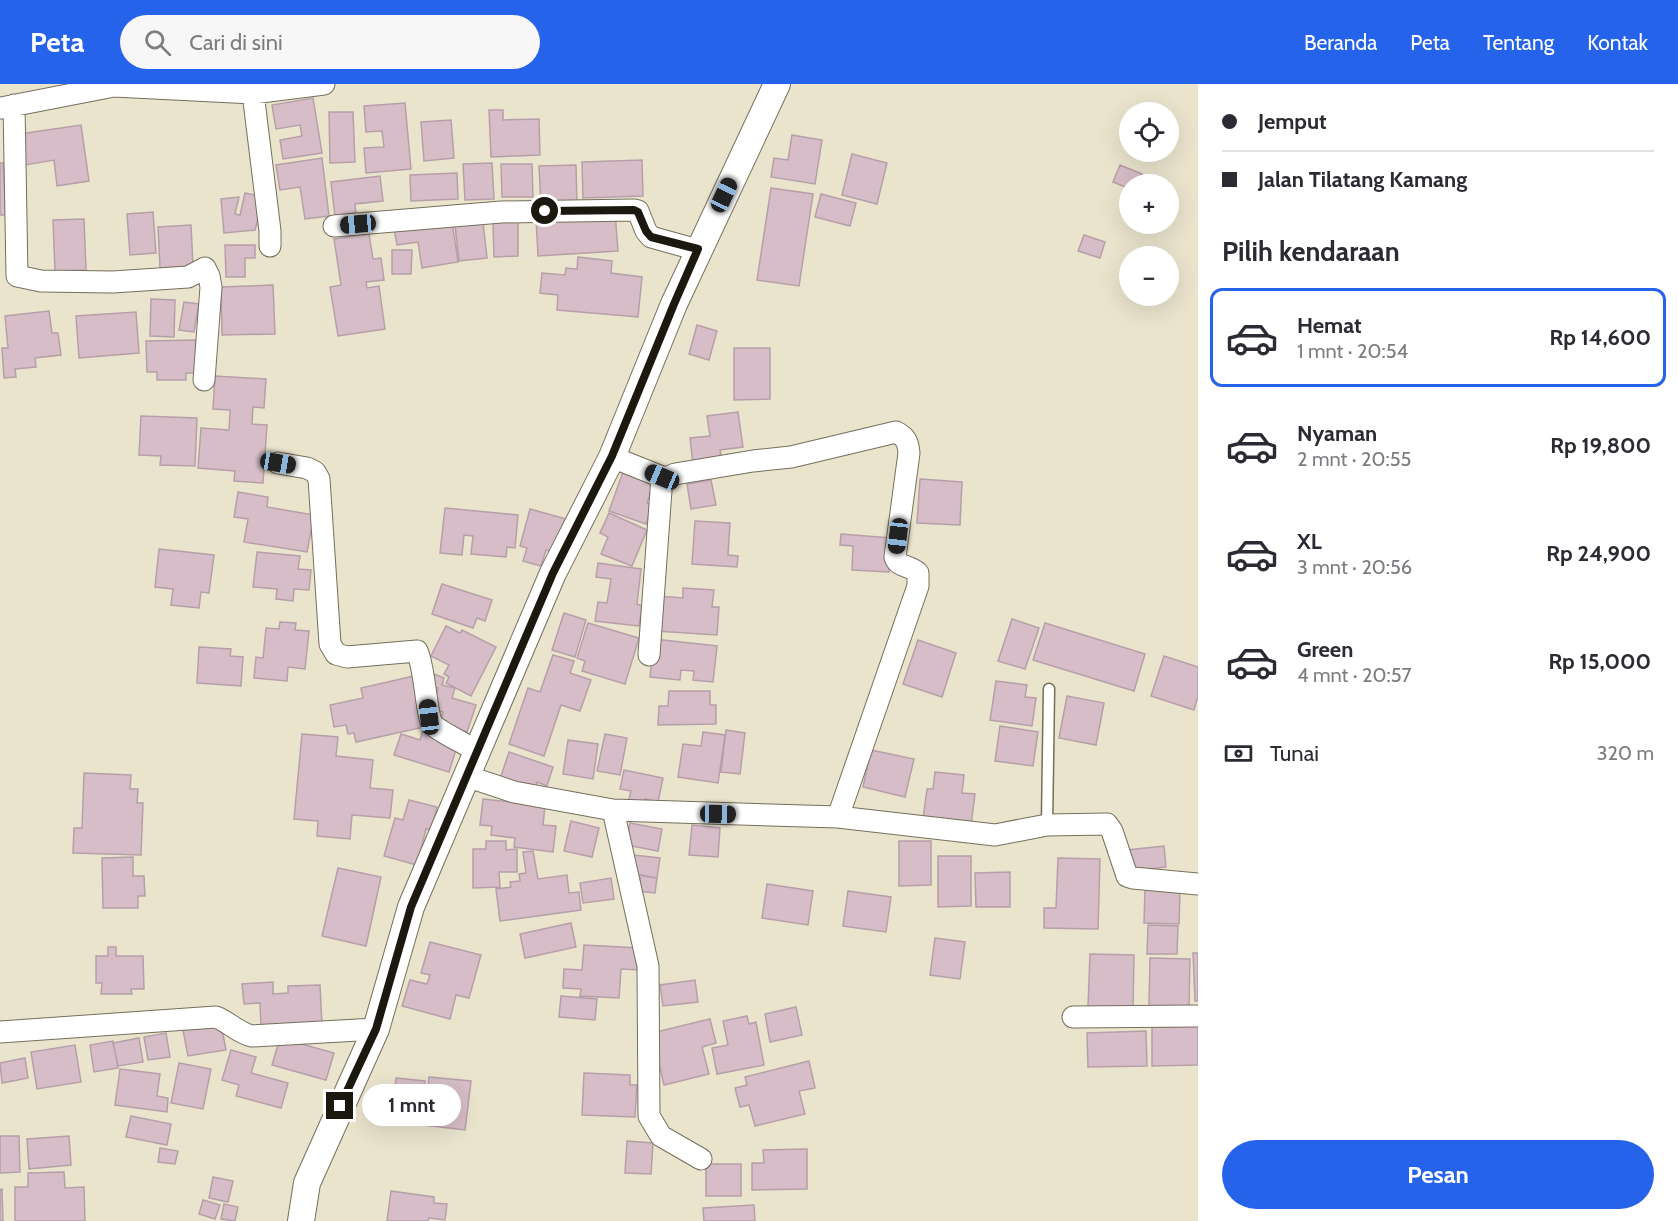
<!DOCTYPE html>
<html lang="id">
<meta charset="utf-8">
<style>
body{margin:0;font-family:Cabin,sans-serif;background:#f7f7f7;color:#2b2b33;height:100vh;display:flex;flex-direction:column;font-size:22px;white-space:nowrap}
*{box-sizing:border-box;margin:0}
p{font-size:20px;color:#7c7c81}
.icon{flex:none;width:33px;height:33px;fill:none;stroke:currentColor;stroke-width:2;stroke-linecap:round;stroke-linejoin:round}
.map{position:relative;flex:1;overflow:hidden}
.sheet{display:flex;flex-direction:column;background:#fff;width:480px}
.sheet>*{flex:none}
.hud{display:grid;align-content:center;height:132px;padding:0 24px;background:#fff}
.fabs{position:absolute;left:1119px;top:18px;display:grid;gap:12px}
.fabs a{display:grid;place-items:center;width:60px;height:60px;border-radius:50%;background:#fff;box-shadow:0 6px 24px #0002;font-size:30px}
.end{position:absolute;width:27px;height:27px;margin:-14px;border:8px solid #1b1810;background:#fff;box-shadow:0 0 0 3px #fff}
.from{border-radius:50%}
.bubble{position:absolute;height:42px;border-radius:21px;background:#fff;box-shadow:0 6px 24px #0002;font-size:20px;font-weight:800;line-height:42px;text-align:center}
.car{position:absolute;width:18px;height:36px;margin:-18px -9px;border-radius:8px;box-shadow:0 0 4px 2px #0007;background:linear-gradient(#222 24%,#8ab4d8 0 40%,#222 0 76%,#8ab4d8 0 86%,#222 0)}
.hud b{display:flex;align-items:center;gap:21px;height:57px;font-size:22px}
.hud b+b{border-top:2px solid #e1e1e2}
.hud i{width:15px;height:15px;background:#2b2b33}
ul{padding:0;list-style:none}
li{display:flex;align-items:center;gap:18px;height:99px;margin:0 12px 9px;padding:0 12px;border:3px solid transparent;border-radius:12px}
li div{flex:1}
li b{display:block;font-size:22px}
li em{font-style:normal;font-weight:800}
li.on{border-color:#2563eb}
li>.icon{width:54px;height:54px;stroke-width:1.5}
h2{padding:0 24px;font-size:27px;line-height:72px}
.pay{display:flex;align-items:center;gap:15px;height:66px;padding:0 24px;font-size:22px}
.pay p{margin-inline-start:auto}
.primary-button{display:flex;gap:12px;margin-top:auto;padding:12px 24px}
.primary-button a{flex:1;height:69px;border-radius:36px;background:#2563eb;color:#fff;font-size:24px;font-weight:800;line-height:69px;text-align:center}
header{display:flex;align-items:center;gap:36px;box-sizing:border-box;height:84px;padding:0 30px;background:#2563eb;color:#fff}
header strong{font-size:28px}
nav{display:flex;gap:33px;margin-inline-start:auto;font-size:21px}
.search{width:420px;height:54px;background:#f7f7f7;display:flex;align-items:center;gap:15px;box-sizing:border-box;padding:0 21px;border-radius:33px;color:#7c7c81;font-size:22px}
main{display:flex;flex:1;min-height:0}
.map>svg:first-child{display:block}
.building{fill:#d6bdc7;stroke:#b79fa9;stroke-width:1.5}
.lines{fill:none;stroke-linecap:round;stroke-linejoin:round}
.service-casing{stroke:#756f5b;stroke-width:13}
.minor-casing{stroke:#756f5b;stroke-width:23}
.tertiary-casing{stroke:#756f5b;stroke-width:28}
.service{stroke:#fff;stroke-width:10}
.minor{stroke:#fff;stroke-width:21}
.tertiary{stroke:#fff;stroke-width:26}
.route{stroke:#1b1810;stroke-width:8}
</style>
<header>
<strong>Peta</strong>
<div class="search"><svg class="icon" aria-label="search" viewBox="0 0 24 24"><circle cx="10" cy="10" r="6"/><path d="M15 15l6 6"/></svg>Cari di sini</div>
<nav><a>Beranda</a><a>Peta</a><a>Tentang</a><a>Kontak</a></nav>
</header>
<main>
<div class="map">
<svg width="1198" height="1137" viewBox="0 0 1198 1137">
<rect width="100%" height="100%" fill="#eae4cd"/>
<path class="building" d="M313,14L322,69L283,75L280,56L302,52L300,41L276,45L272,21Z
M405,19L411,85L366,89L364,64L384,63L382,47L366,48L364,22Z
M489,26H503V36L539,35L540,71L491,73Z
M329,28H353L355,78L330,79Z
M451,36L454,74L424,77L421,38Z
M81,41L89,97L57,102L54,76L25,81L20,50Z
M792,51L822,56L815,100L771,93L774,74L788,76Z
M852,70L887,79L877,120L842,111Z
M322,74L329,132L305,135L300,103L280,106L276,81Z
M642,76L643,112L583,114L582,78Z
M0,79H3L6,131H0Z
M492,79L494,115L465,116L463,80Z
M501,80H532L533,113H502Z
M576,81L577,121L541,122L539,82Z
M1120,81L1142,90L1137,100H1130V105L1113,98Z
M457,89L458,115L411,117L410,91Z
M380,92L383,117L355,120L356,129L335,132L331,98Z
M771,104L813,110L799,202L757,196Z
M245,109L264,113L255,146L224,149L221,115L239,113L235,130L240,131Z
M821,110L856,119L850,142L815,133Z
M153,128L156,169L130,171L127,130Z
M615,128L618,167L538,172L536,134Z
M84,135L86,186L55,187L53,136Z
M452,137L458,178L422,184L418,158L397,161L394,145Z
M518,137V172L494,173L493,138Z
M483,138L487,174L459,177L455,141Z
M191,141L193,182L160,184L158,143Z
M369,150L373,175L381,174L384,196L366,198L367,204L379,202L385,245L338,252L330,203L341,201L334,155Z
M1084,151L1105,158L1100,174L1078,167Z
M225,161H255V174H245V193H226Z
M392,166H412L411,190H392Z
M578,173L612,177L611,189L642,193L638,233L557,226L558,211L540,209L542,189L565,191L566,184L577,185Z
M273,201L275,250L222,251L221,203Z
M151,215L175,216L174,253L150,252Z
M184,218L199,220L194,248L179,246Z
M49,227L52,249H58L61,271L35,274L36,283L15,285L16,293L4,294L2,264H8L5,232Z
M136,228L139,269L79,274L76,232Z
M697,241L717,247L709,276L689,270Z
M196,256L197,289H186V296H157V288H147L146,257Z
M734,264H770V315L734,316Z
M215,292L266,295L264,324L253,323L252,340L267,341L263,399L234,397L235,387L198,384L201,344L229,346L230,326L213,325Z
M738,328L743,363L720,366L722,376L693,380L690,354L710,352L707,332Z
M141,332L197,334L195,382L160,381L161,372L139,371Z
M623,388L654,398L647,419L652,421L646,440L609,427Z
M920,395L962,398L960,441L917,439Z
M711,396L716,421L691,425L687,400Z
M238,408L268,413L267,423L314,431L307,468L244,458L248,435L234,433Z
M445,424L518,431L515,464L507,463L506,473L471,470L473,452L464,451L462,471L440,469Z
M530,425L566,435L556,469L546,466L541,482L523,477L527,464L520,462Z
M609,429L647,446L632,482L601,470L608,453L600,449Z
M695,437L730,439L728,471L738,472L737,483L692,480Z
M841,450L891,454L889,488L852,486L853,462L840,461Z
M159,465L214,471L209,509L201,508L199,524L171,521L173,505L155,503Z
M257,468L300,472L298,485L311,486L309,506L294,505L293,517L276,515L277,505L253,503Z
M598,479L641,485L637,520L642,522L639,542L595,537L598,518L607,519L611,495L596,493Z
M442,500L492,516L485,537L477,534L473,544L432,530Z
M683,504L714,506L712,523H719L717,551L655,547L658,512L683,514Z
M564,529L586,536L575,573L552,566Z
M1012,535L1039,544L1025,585L998,577Z
M280,538L296,539L295,546L309,547L305,585L288,583L287,597L254,594L256,573L263,574L266,544L279,545Z
M588,539L639,554L625,600L582,587L585,577L577,574Z
M1045,539L1145,570L1134,607L1033,576Z
M446,542L460,549L462,546L496,563L471,612L446,599L449,593L444,590L449,581L431,572Z
M654,555L717,562L713,598L693,596L694,587L681,586L680,596L650,593Z
M918,556L956,569L942,613L903,600Z
M199,563L231,565L230,572L243,573L241,602L197,599Z
M553,571L574,577L570,589L591,596L580,627L561,621L544,672L509,660L528,604L540,608Z
M1164,572L1198,583V612L1194,626L1151,612Z
M434,590L444,594L442,601L455,604L452,614L476,621L467,648L440,640L443,628L432,625L438,604L431,602Z
M414,592L424,643L356,658L354,649L348,650L346,641L334,643L330,621L363,614L361,604Z
M996,597L1027,601L1025,613L1036,614L1032,642L990,636Z
M669,607H710V621H716V640L658,641L659,622H668Z
M1067,612L1104,619L1096,661L1059,654Z
M1000,642L1038,648L1033,682L995,677Z
M423,646L459,656L449,688L394,671L401,650L420,656Z
M726,646L745,649L740,690L721,688Z
M703,648L725,651L718,699L678,693L683,660L701,662Z
M302,650L338,653L336,672L373,676L370,704L393,706L390,734L352,731L350,755L317,752L318,737L294,735Z
M605,650L627,654L620,691L597,687Z
M568,656L598,660L593,695L563,690Z
M871,666L914,675L905,713L863,703Z
M509,668L553,683L547,702L537,698L535,707L500,695Z
M624,686L663,694L658,718L645,715L642,726L627,723L631,707L620,705Z
M935,688L964,691L962,709L975,710L971,741L923,735L927,705H933Z
M84,689L131,691L130,705H138L137,719H143L141,771L73,769L74,744H82Z
M483,715L545,722L543,741L556,742L553,768L514,763L515,754L491,751L492,742L480,741Z
M409,716L437,723L431,746L426,745L417,781L384,772L395,734L403,736Z
M571,737L599,744L592,773L564,767Z
M630,739L662,745L658,767L626,761Z
M692,741L720,744L718,773L689,771Z
M486,757H506V766L517,765V788H499L500,803L473,804V765H486Z
M899,757H931V801L899,802Z
M1164,762L1166,783L1129,787L1127,766Z
M533,767L538,795L567,791L569,809L579,808L581,826L500,837L496,805L511,803L510,798L520,797L519,790L526,789L523,768Z
M633,771L660,774L657,794L630,790Z
M938,772H971V822L938,823Z
M133,773V792H144L145,812H138V824H103L102,774Z
M1058,774L1100,775L1098,845L1044,844V824H1056Z
M338,784L381,793L366,862L322,852Z
M1010,788V823H976L975,789Z
M641,791L657,794L655,809L638,807Z
M611,794L614,815L583,819L580,799Z
M767,800L813,807L808,841L762,834Z
M1145,805L1180,806L1179,840L1144,839Z
M848,807L891,813L886,848L843,842Z
M571,839L576,863L525,874L520,850Z
M1148,841L1178,842L1177,870H1147Z
M935,854L965,858L960,895L930,891Z
M430,858L481,871L469,914L456,911L450,935L402,922L410,896L427,900L430,891L421,889Z
M584,861L640,864L639,886L621,885L619,914L580,912L581,905L563,904L564,885L582,886Z
M108,863H116V872H143L144,905H131L132,910H101L102,899H96V872H108Z
M1193,869H1198V917H1195Z
M1090,870L1134,871L1133,923H1088Z
M1150,874L1190,875L1189,923L1149,922Z
M695,896L698,918L663,922L660,901Z
M273,898V910L288,909V902L320,901L322,941L261,944L260,919L244,920L242,900Z
M561,912L597,915L595,936L559,933Z
M796,923L802,951L770,958L765,930Z
M747,932L749,940L756,938L764,981L717,990L712,964L728,961L723,937Z
M710,935L716,959L702,963L709,990L664,1001L652,949Z
M221,940L226,966L188,972L183,946Z
M1198,942V981L1152,982V943Z
M1146,947L1147,982L1088,983L1087,949Z
M166,949L170,973L148,976L144,953Z
M139,954L143,978L118,982L113,959Z
M280,954L334,969L326,996L272,981Z
M113,957L118,984L94,988L90,961Z
M75,961L81,998L37,1005L31,968Z
M231,966L256,973L251,989L288,999L281,1024L236,1012L239,1001L222,996Z
M25,974L28,994L2,999L0,979Z
M809,977L815,1004L799,1007L805,1030L755,1042L749,1021L740,1023L735,1004L747,1001L745,993Z
M179,979L211,985L203,1025L171,1019Z
M120,985L160,990L157,1012L168,1014L167,1028L115,1021Z
M584,989L630,991V1001H637L635,1033L582,1031Z
M429,993L471,997L465,1046L424,1041Z
M396,994L425,997L420,1038L391,1035Z
M131,1032L171,1040L167,1061L126,1053Z
M0,1052H19L20,1088L0,1089Z
M69,1052L71,1081L29,1085L27,1055Z
M627,1057L653,1059L651,1090L625,1089Z
M160,1064L178,1067L175,1080L158,1078Z
M807,1065V1105L752,1106V1079H764L763,1066Z
M706,1080H741V1112H706Z
M64,1088L65,1104L84,1103L85,1137H15V1103H28V1089Z
M213,1093L233,1097L228,1118L209,1114Z
M2,1105L3,1137H0V1106Z
M391,1107L434,1113V1119L447,1120L445,1136L429,1134L428,1137H387Z
M203,1116L220,1121L215,1135L199,1130Z
M224,1120L238,1123L235,1137L221,1135Z
M754,1121L755,1137H704L703,1124Z"/>
<g class="lines">
<g class="service-casing">
<path id="service" d="M1047,741L1049,605"/>
</g>
<g class="minor-casing">
<path id="minor" d="M253,9L270,147V162
M14,21L17,192L41,197L113,198L188,193L205,184L209,192L211,203L204,296
M1,24L114,2L253,9L324,0
M334,142L501,128L634,126L638,127L646,147L651,153L698,166
M612,373L662,393H669L675,390L753,377L791,373L896,348C906,353 908,358 909,369L895,473C898,484 911,481 918,489V502L838,733
M278,379L307,384L315,388L319,395L330,560L336,570L347,573L417,567C425,583 426,632 433,641C440,648 468,661 478,668
M649,571L662,393
M466,692L514,708L613,726L838,733L995,751L1047,741L1107,740L1112,747L1127,792L1133,794L1198,800
M613,726L648,882L649,1032L661,1052L701,1075
M1073,933L1198,932
M0,948L216,933C229,938 238,949 252,952L376,945"/>
</g>
<g class="tertiary-casing">
<path id="tertiary" d="M301,1137L307,1099L376,945L411,823L553,489L612,373L674,220L777,0"/>
</g>
<use href="#service" class="service"/>
<use href="#minor" class="minor"/>
<use href="#tertiary" class="tertiary"/>
</g>
<g class="lines">
<path class="route" d="M340,1022L376,945L411,823L553,489L612,372L674,220L698,165L651,153L646,147L638,128L634,126L545,127"/>
</g>
</svg>
<div class="fabs">
<a><svg class="icon" aria-label="locate" viewBox="0 0 24 24"><circle cx="12" cy="12" r="6"/><path d="M12 2v4M12 18v4M2 12h4M18 12h4"/></svg></a>
<a>+</a>
<a>−</a>
</div>
<i class="end from" style="left:545px;top:127px"></i>
<i class="end" style="left:340px;top:1022px"></i>
<div class="bubble" style="left:362px;top:1000px;width:99px">1 mnt</div>
<i class="car" style="left:724px;top:111px;rotate:25deg"></i>
<i class="car" style="left:358px;top:140px;rotate:265deg"></i>
<i class="car" style="left:278px;top:379px;rotate:99deg"></i>
<i class="car" style="left:662px;top:393px;rotate:293deg"></i>
<i class="car" style="left:898px;top:452px;rotate:187deg"></i>
<i class="car" style="left:429px;top:633px;rotate:353deg"></i>
<i class="car" style="left:718px;top:730px;rotate:91deg"></i>
</div>
<section class="sheet">
<div class="hud">
<b><i class="from"></i>Jemput</b>
<b><i></i>Jalan Tilatang Kamang</b>
</div>
<h2>Pilih kendaraan</h2>
<ul>
<li class="on"><svg class="icon" aria-label="car" viewBox="0 0 24 24"><path d="M5 17H2v-5l4-1 3-4h7l3 4 3 1v5h-3M9 17h6M6 11h13"/><circle cx="7" cy="17" r="2"/><circle cx="17" cy="17" r="2"/></svg><div><b>Hemat</b><p>1 mnt · 20:54</p></div><em>Rp 14,600</em></li>
<li><svg class="icon" aria-label="car" viewBox="0 0 24 24"><path d="M5 17H2v-5l4-1 3-4h7l3 4 3 1v5h-3M9 17h6M6 11h13"/><circle cx="7" cy="17" r="2"/><circle cx="17" cy="17" r="2"/></svg><div><b>Nyaman</b><p>2 mnt · 20:55</p></div><em>Rp 19,800</em></li>
<li><svg class="icon" aria-label="car" viewBox="0 0 24 24"><path d="M5 17H2v-5l4-1 3-4h7l3 4 3 1v5h-3M9 17h6M6 11h13"/><circle cx="7" cy="17" r="2"/><circle cx="17" cy="17" r="2"/></svg><div><b>XL</b><p>3 mnt · 20:56</p></div><em>Rp 24,900</em></li>
<li><svg class="icon" aria-label="car" viewBox="0 0 24 24"><path d="M5 17H2v-5l4-1 3-4h7l3 4 3 1v5h-3M9 17h6M6 11h13"/><circle cx="7" cy="17" r="2"/><circle cx="17" cy="17" r="2"/></svg><div><b>Green</b><p>4 mnt · 20:57</p></div><em>Rp 15,000</em></li>
</ul>
<div class="pay"><svg class="icon" aria-label="cash" viewBox="0 0 24 24"><path d="M3 7h18v10H3z"/><circle cx="12" cy="12" r="2"/></svg>Tunai<p>320 m</p></div>
<div class="primary-button"><a>Pesan</a></div>
</section>
</main>
